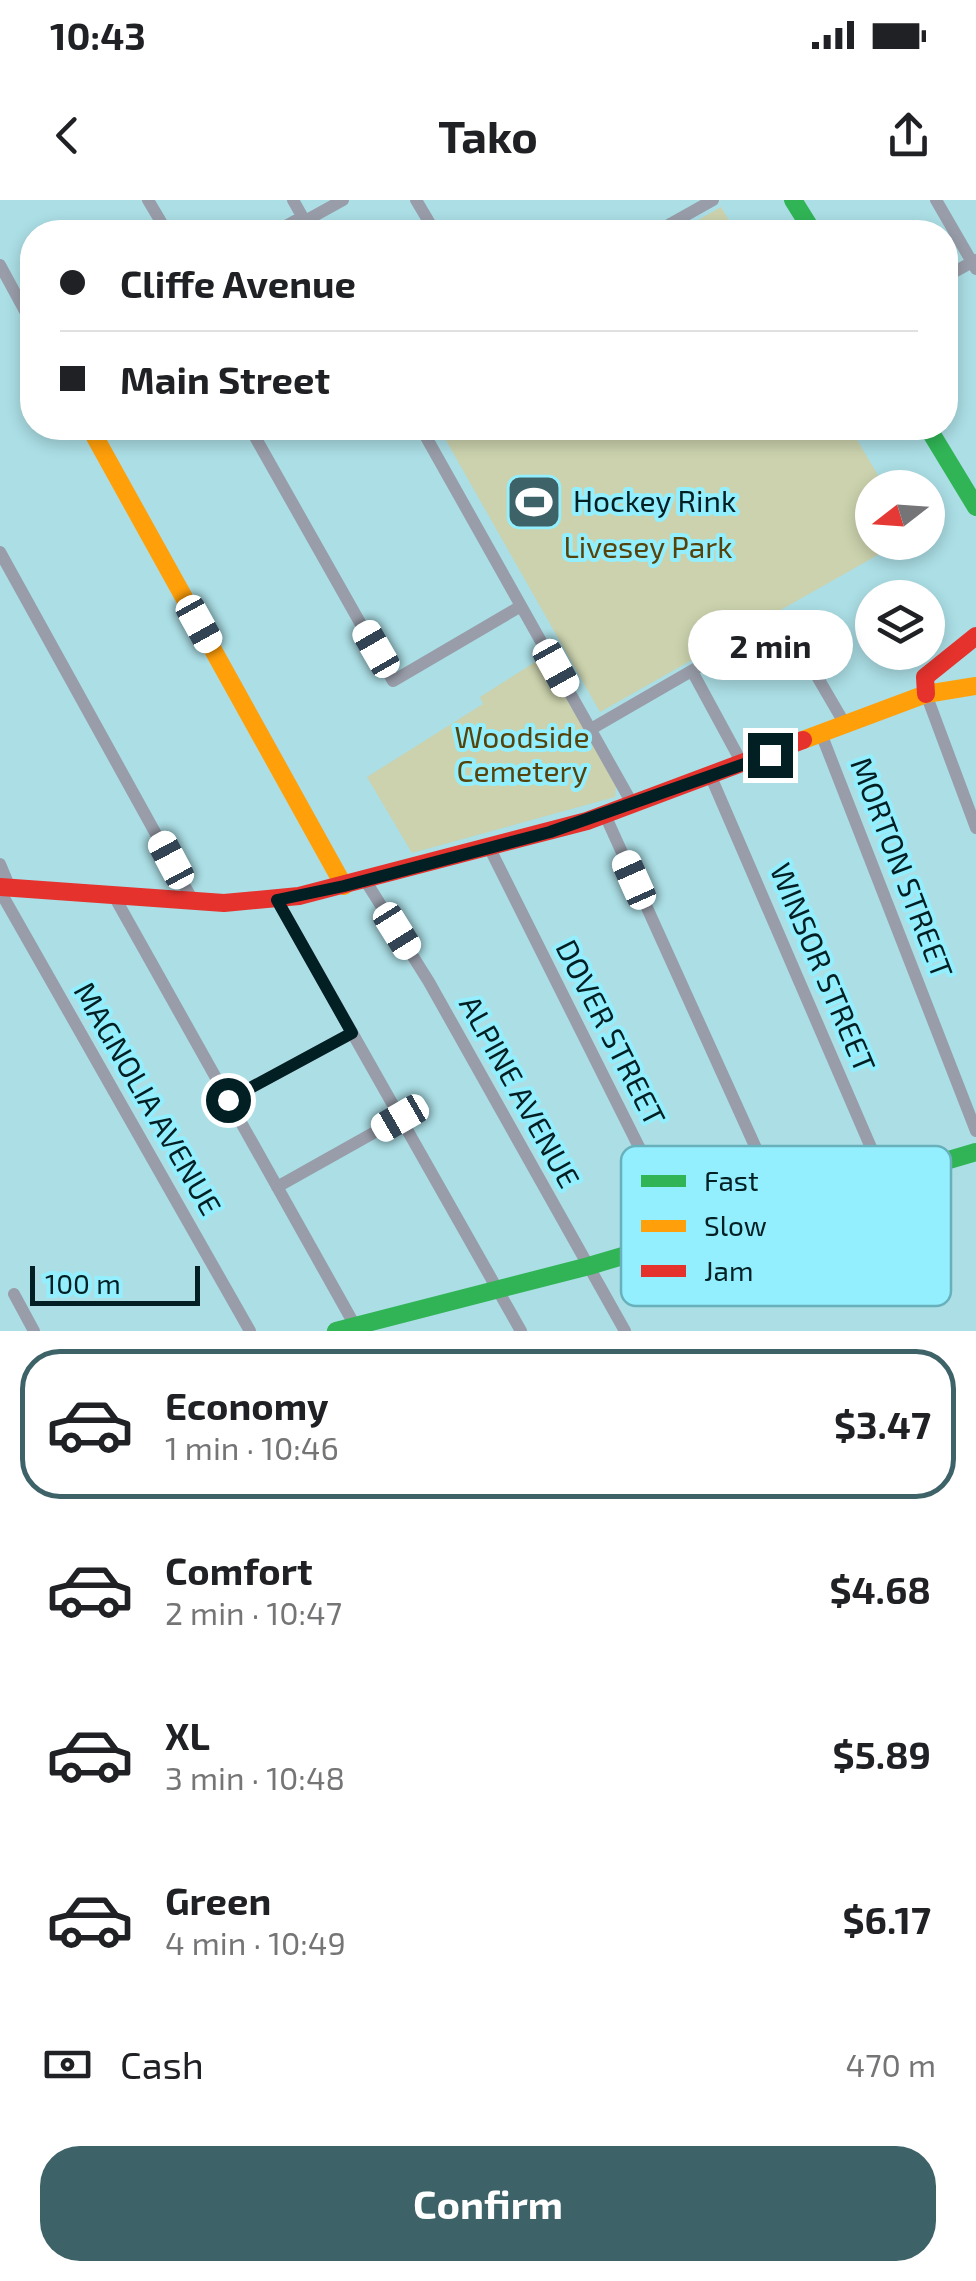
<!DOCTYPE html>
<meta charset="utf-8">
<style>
body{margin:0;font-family:"Exo 2",sans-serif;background:#f2f2f2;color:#202124;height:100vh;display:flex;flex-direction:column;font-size:38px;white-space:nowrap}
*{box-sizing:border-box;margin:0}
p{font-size:32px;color:#757577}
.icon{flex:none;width:55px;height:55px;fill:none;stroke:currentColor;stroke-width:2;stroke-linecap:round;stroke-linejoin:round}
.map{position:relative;height:1131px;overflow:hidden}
.sheet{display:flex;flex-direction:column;background:#fff;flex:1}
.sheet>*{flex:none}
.guide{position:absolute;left:20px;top:20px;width:938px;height:220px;border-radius:40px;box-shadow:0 5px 15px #0003;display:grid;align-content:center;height:220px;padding:0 40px;background:#fff}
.needle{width:65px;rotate:253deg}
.buttons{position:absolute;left:855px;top:270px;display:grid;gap:20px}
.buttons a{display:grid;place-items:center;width:90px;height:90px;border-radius:50%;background:#fff;box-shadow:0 5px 15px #0003;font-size:50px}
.scale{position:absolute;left:30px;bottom:25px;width:170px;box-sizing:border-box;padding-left:10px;border:5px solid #021f24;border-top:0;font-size:28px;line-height:35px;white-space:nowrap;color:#021f24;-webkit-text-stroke:8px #93effd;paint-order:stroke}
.end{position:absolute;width:45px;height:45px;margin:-22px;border:12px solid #021f24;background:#fff;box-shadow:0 0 0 5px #fff}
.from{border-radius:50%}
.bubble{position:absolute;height:70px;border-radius:35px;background:#fff;box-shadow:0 5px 15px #0003;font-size:32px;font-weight:700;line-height:70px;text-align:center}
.car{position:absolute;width:30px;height:60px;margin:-30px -15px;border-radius:12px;box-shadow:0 0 8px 2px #0007;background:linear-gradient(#fff 24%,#345 0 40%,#fff 0 76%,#345 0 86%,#fff 0)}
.guide b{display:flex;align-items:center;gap:35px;height:95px;font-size:38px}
.guide b+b{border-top:2px solid #e0e0e0}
.guide i{width:25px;height:25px;background:#202124}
ul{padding:18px 0 0;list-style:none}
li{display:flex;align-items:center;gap:30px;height:150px;margin:0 20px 15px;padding:0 20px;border:5px solid transparent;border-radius:40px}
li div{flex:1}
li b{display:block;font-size:38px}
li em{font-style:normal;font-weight:700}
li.current{border-color:#3d6268}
li>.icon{width:90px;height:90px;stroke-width:1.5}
.pay{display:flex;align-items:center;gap:25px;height:110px;padding:0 40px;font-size:38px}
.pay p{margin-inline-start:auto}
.button{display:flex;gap:20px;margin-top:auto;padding:20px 40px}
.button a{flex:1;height:115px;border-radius:40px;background:#3d6268;color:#fff;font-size:40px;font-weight:700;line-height:115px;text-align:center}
.status{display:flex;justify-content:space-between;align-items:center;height:70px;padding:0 50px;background:#fff;direction:ltr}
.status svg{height:28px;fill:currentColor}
header{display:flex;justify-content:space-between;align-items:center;height:130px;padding:0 40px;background:#fff;font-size:45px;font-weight:700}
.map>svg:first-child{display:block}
.green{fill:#cbd2ad}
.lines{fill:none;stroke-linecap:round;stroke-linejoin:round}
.street{stroke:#989da9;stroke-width:12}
.fast{stroke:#30b455;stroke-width:18}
.slow{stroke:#ff9f0a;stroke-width:18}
.jam{stroke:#e5322d;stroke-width:18}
.route{stroke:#021f24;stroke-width:12}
.labels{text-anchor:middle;stroke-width:8;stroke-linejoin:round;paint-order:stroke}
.poi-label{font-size:30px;fill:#021f24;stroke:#93effd;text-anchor:start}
.park-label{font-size:30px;fill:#56430b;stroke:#93effd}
.street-label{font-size:30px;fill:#021f24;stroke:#93effd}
.key{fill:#93effd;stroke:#68b1bc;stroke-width:2.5}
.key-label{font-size:28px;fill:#021f24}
</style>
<div class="status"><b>10:43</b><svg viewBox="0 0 49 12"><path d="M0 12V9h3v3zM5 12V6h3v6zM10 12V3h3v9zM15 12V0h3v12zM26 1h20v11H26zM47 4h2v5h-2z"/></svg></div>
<header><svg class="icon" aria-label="back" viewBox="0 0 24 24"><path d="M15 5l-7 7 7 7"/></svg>Tako<svg class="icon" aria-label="share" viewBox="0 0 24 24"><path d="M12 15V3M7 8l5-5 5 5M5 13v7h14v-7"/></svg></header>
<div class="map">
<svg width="976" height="1131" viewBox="0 0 976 1131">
<rect width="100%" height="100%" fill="#abdee5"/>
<path class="green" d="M721,7L736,32H677Z
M439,228H850L885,287L872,288V342L899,343L600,512Z
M543,457L616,586L615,597L412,653L367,577L483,504L480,497Z"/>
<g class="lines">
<path class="street" d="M148,0L167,32
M293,0L311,32
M416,0L435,32
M936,0L976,69
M305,21L343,0
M275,32L302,17
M656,32L713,0
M0,65L32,124
M945,77L976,60
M250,228L393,481L521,406
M421,228L633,605
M0,352L193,701
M692,471L743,565
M926,494L976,628
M591,529L783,418L846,526
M822,536L976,931
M711,577L885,980
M605,615L784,1010
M490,649L685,1039
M0,664L10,688
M365,680L429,782L625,1131
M0,691L250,1131
M114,696L358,1131
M277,700L521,1131
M228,900L352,833
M277,987L400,918
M14,1094L34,1131"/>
<path class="fast" d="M793,0L813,32
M928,228L976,307
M336,1131L589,1066L976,952"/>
<path class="slow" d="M90,228L344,686
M803,540L926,494L976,486"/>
<path class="jam" d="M926,494L925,477L976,436
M0,687L224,703L299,696L587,621L803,540"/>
</g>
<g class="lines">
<path class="route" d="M228,900L352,833L277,700L344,686L550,632L770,555"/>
</g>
<defs>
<g id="stadium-square" transform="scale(2.875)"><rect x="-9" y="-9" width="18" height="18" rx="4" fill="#3d6268" stroke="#93effd"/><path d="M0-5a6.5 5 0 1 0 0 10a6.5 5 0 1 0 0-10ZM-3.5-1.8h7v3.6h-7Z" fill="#fff"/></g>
</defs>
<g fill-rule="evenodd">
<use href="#stadium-square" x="534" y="302"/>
</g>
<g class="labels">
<g class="poi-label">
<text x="573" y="312">Hockey Rink</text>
</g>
<g class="park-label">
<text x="648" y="358">Livesey Park</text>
<text x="522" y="548">Woodside<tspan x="522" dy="34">Cemetery</tspan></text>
</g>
<g class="street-label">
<text transform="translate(901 668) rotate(69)" y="10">MORTON STREET</text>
<text transform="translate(822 768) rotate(67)" y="10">WINSOR STREET</text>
<text transform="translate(610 833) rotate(63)" y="10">DOVER STREET</text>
<text transform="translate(519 892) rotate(61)" y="10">ALPINE AVENUE</text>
<text transform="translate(147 899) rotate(60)" y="10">MAGNOLIA AVENUE</text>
</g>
</g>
<rect x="621" y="946" width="330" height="160" rx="15" class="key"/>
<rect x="641" y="975" width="45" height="12" fill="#30b455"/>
<rect x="641" y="1020" width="45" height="12" fill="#ff9f0a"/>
<rect x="641" y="1065" width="45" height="12" fill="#e5322d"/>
<g class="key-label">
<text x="704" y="991">Fast</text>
<text x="704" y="1036">Slow</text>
<text x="704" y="1081">Jam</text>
</g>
</svg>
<div class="buttons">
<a><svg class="needle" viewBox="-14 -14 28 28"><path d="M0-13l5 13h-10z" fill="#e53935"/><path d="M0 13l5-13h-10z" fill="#757577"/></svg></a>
<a><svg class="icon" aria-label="layers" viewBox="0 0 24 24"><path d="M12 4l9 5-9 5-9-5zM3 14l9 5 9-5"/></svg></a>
</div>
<div class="scale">100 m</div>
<i class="end from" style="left:228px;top:900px"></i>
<i class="end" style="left:770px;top:555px"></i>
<div class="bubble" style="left:688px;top:410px;width:165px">2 min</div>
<i class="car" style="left:199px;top:424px;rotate:151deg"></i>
<i class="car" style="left:376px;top:449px;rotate:330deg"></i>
<i class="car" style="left:556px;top:468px;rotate:151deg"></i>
<i class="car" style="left:171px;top:660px;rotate:332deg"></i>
<i class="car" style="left:634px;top:680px;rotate:336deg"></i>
<i class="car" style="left:397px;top:731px;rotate:148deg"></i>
<i class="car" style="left:400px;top:918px;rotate:240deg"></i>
<div class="guide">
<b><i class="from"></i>Cliffe Avenue</b>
<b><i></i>Main Street</b>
</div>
</div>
<section class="sheet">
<ul>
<li class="current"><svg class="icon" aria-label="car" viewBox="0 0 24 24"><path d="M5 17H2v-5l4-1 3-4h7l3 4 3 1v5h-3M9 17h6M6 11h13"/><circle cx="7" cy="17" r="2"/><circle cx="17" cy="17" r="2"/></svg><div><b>Economy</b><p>1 min · 10:46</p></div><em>$3.47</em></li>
<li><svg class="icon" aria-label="car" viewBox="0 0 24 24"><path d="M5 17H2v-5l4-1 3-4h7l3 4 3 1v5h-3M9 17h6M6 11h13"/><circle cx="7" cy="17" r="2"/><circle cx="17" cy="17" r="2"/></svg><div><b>Comfort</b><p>2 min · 10:47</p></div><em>$4.68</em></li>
<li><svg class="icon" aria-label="car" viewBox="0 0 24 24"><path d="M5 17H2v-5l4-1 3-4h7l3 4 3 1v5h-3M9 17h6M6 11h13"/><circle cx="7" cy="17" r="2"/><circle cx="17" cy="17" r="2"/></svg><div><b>XL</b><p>3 min · 10:48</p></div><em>$5.89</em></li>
<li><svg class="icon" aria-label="car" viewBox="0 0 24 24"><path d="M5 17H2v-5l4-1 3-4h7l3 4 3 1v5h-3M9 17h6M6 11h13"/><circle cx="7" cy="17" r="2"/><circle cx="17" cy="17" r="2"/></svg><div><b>Green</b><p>4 min · 10:49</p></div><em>$6.17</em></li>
</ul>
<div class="pay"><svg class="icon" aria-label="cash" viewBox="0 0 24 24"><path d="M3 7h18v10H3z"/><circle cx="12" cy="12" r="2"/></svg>Cash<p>470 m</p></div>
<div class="button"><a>Confirm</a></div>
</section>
